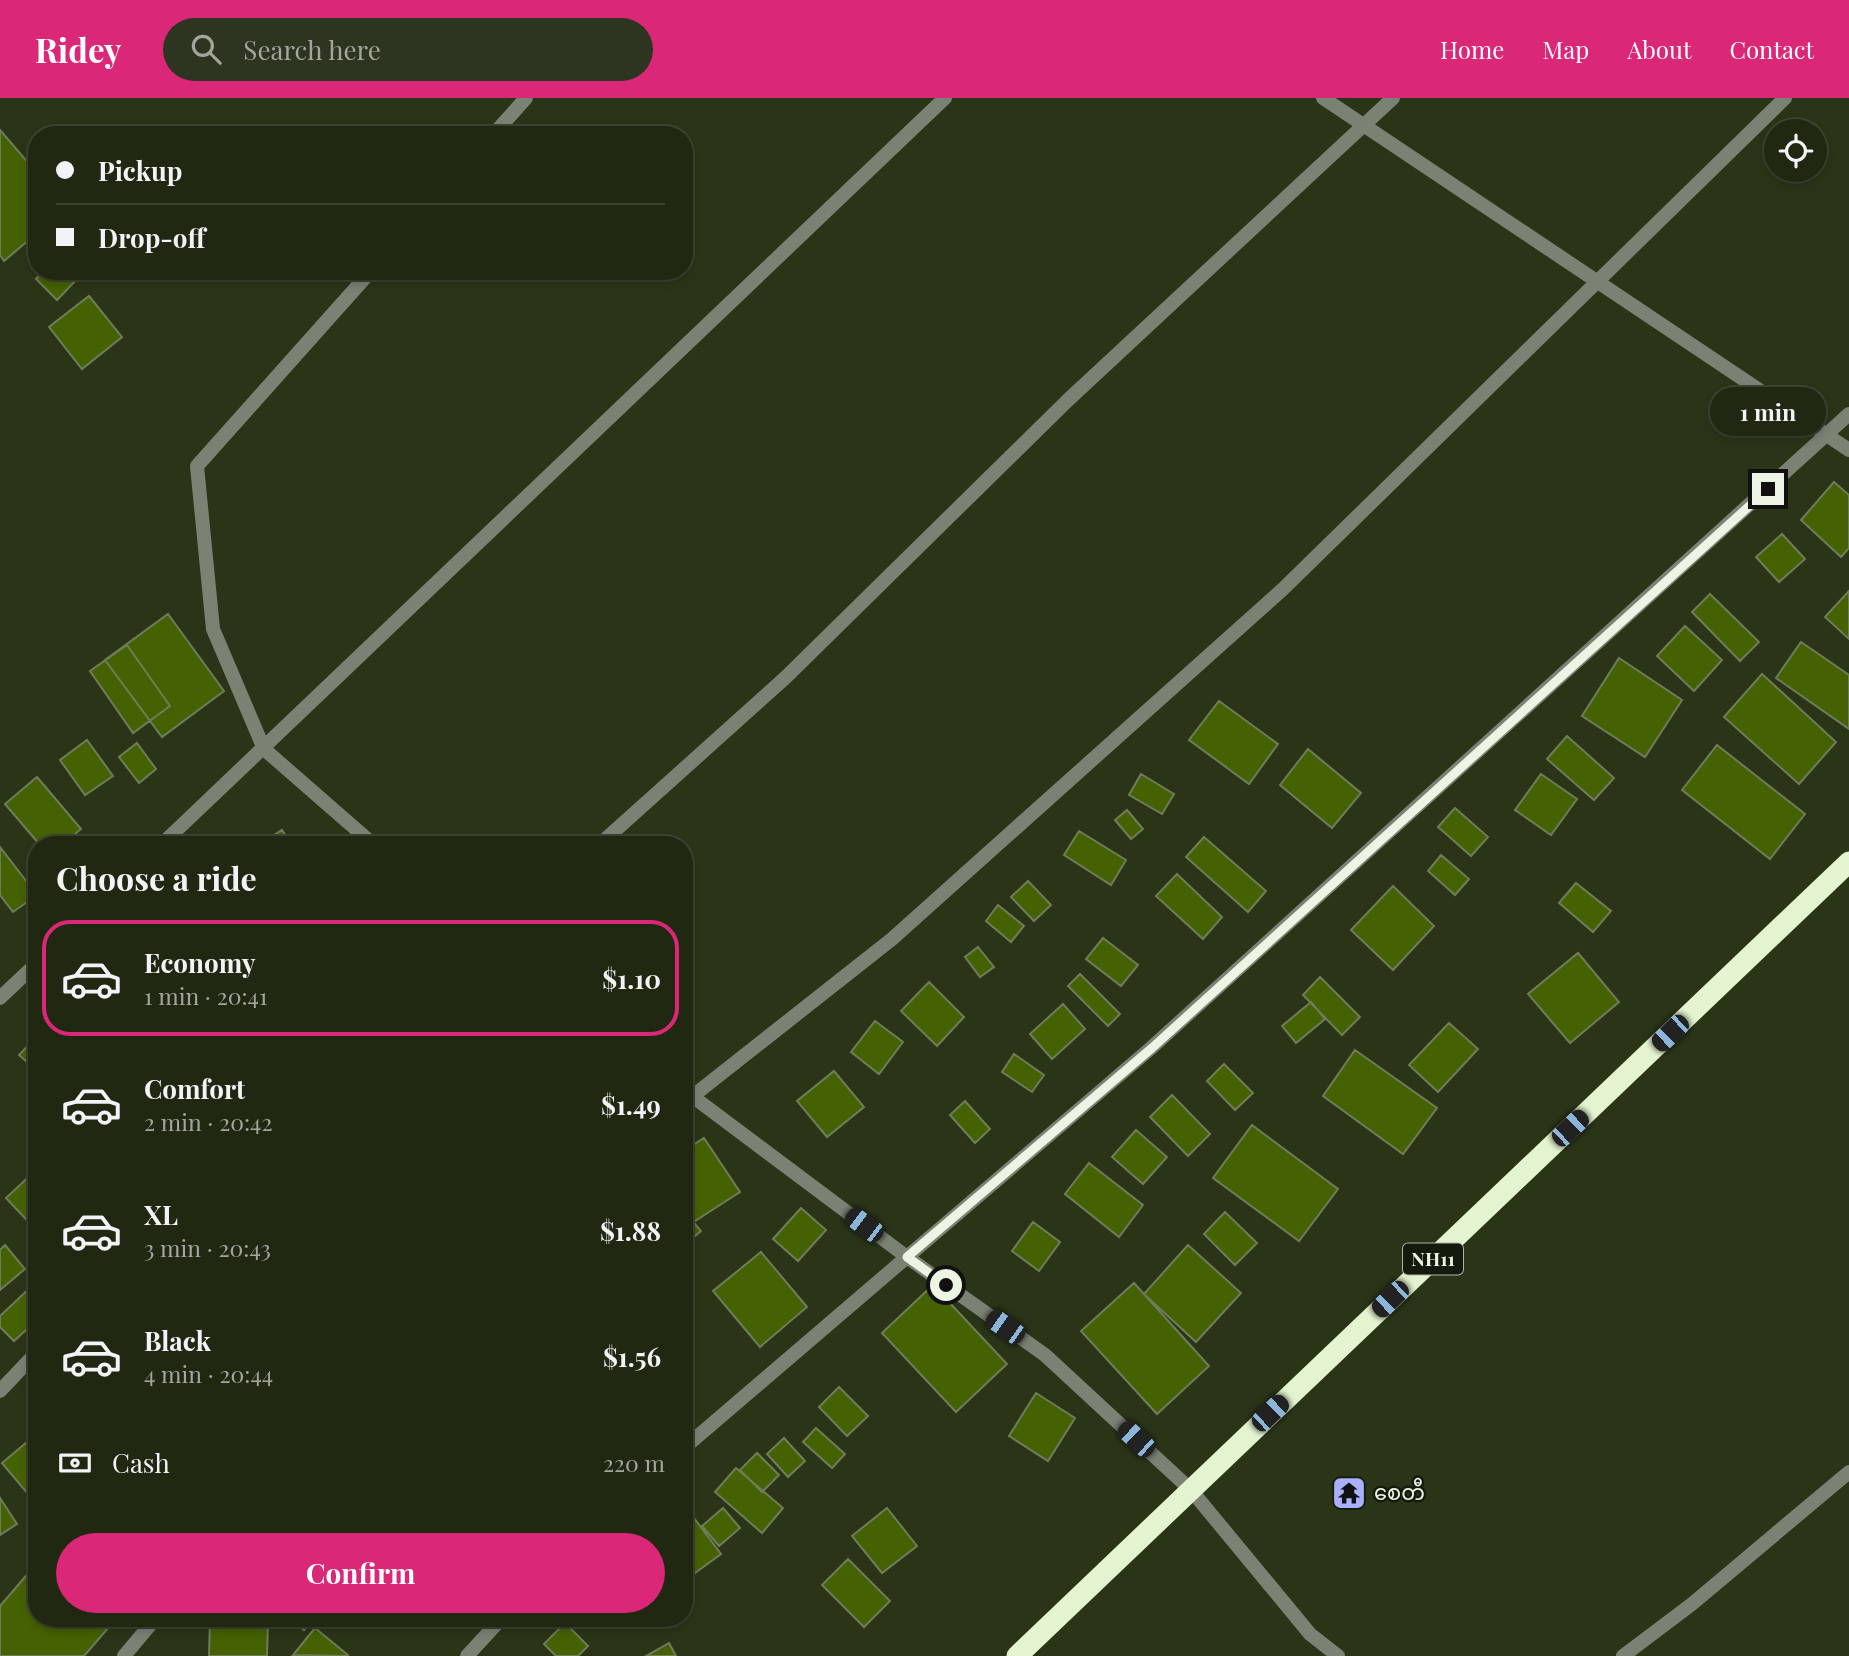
<!DOCTYPE html>
<meta charset="utf-8">
<style>
body{margin:0;font-family:"Playfair Display","Noto Sans Myanmar",serif;background:#2d3420;color:#f1f3f6;height:100vh;display:flex;flex-direction:column;font-size:26px;white-space:nowrap}
*{box-sizing:border-box;margin:0}
p{font-size:23px;color:#a2a69f}
.icon{flex:none;width:38px;height:38px;fill:none;stroke:currentColor;stroke-width:2;stroke-linecap:round;stroke-linejoin:round}
.map{position:relative;flex:1;overflow:hidden}
.sheet{position:absolute;left:28px;top:738px;width:665px;height:791px;display:flex;flex-direction:column;background:#202812;border-radius:28px;box-shadow:0 4px 10px #0003,0 0 0 2px #3d4432}
.sheet>*{flex:none}
.guide{position:absolute;left:28px;top:28px;width:665px;height:154px;border-radius:28px;box-shadow:0 4px 10px #0003,0 0 0 2px #3d4432;display:grid;align-content:center;height:154px;padding:0 28px;background:#202812}
.controls{position:absolute;left:1764px;top:21px;display:grid;gap:14px}
.controls a{display:grid;place-items:center;width:63px;height:63px;border-radius:50%;background:#202812;box-shadow:0 4px 10px #0003,0 0 0 2px #3d4432;font-size:35px}
.end{position:absolute;width:32px;height:32px;margin:-16px;border:9px solid #ecf4e3;background:#111;box-shadow:0 0 0 4px #111}
.from{border-radius:50%}
.bubble{position:absolute;height:49px;border-radius:24px;background:#202812;box-shadow:0 4px 10px #0003,0 0 0 2px #3d4432;font-size:23px;font-weight:700;line-height:49px;text-align:center}
.car{position:absolute;width:21px;height:42px;margin:-21px -10px;border-radius:9px;box-shadow:0 0 5px 2px #0007;background:linear-gradient(#222 24%,#8ab4d8 0 40%,#222 0 76%,#8ab4d8 0 86%,#222 0)}
.guide b{display:flex;align-items:center;gap:24px;height:66px;font-size:26px}
.guide b+b{border-top:2px solid #3d4432}
.guide i{width:18px;height:18px;background:#f1f3f6}
ul{padding:0;list-style:none}
li{display:flex;align-items:center;gap:21px;height:116px;margin:0 14px 10px;padding:0 14px;border:4px solid transparent;border-radius:28px}
li div{flex:1}
li b{display:block;font-size:26px}
li em{font-style:normal;font-weight:700}
li.current{border-color:#db2777}
li>.icon{width:63px;height:63px;stroke-width:1.5}
h2{padding:0 28px;font-size:32px;line-height:84px}
.pay{display:flex;align-items:center;gap:18px;height:77px;padding:0 28px;font-size:26px}
.pay p{margin-inline-start:auto}
.button{display:flex;gap:14px;margin-top:auto;padding:14px 28px}
.button a{flex:1;height:80px;border-radius:42px;background:#db2777;color:#fff;font-size:28px;font-weight:700;line-height:80px;text-align:center}
header{display:flex;align-items:center;gap:42px;box-sizing:border-box;height:98px;padding:0 35px;background:#db2777;color:#fff}
header strong{font-size:33px}
nav{display:flex;gap:38px;margin-inline-start:auto;font-size:24px}
.search{width:490px;height:63px;background:#2d3420;display:flex;align-items:center;gap:18px;box-sizing:border-box;padding:0 24px;border-radius:38px;color:#a2a69f;font-size:26px}
.map>svg:first-child{display:block}
.building{fill:#466101;stroke:#6f7c5c;stroke-width:2}
.lines{fill:none;stroke-linecap:round;stroke-linejoin:round}
.street{stroke:#7b8274;stroke-width:14}
.highway{stroke:#e4f4d1;stroke-width:21}
.route{stroke:#ecf4e3;stroke-width:9}
.labels{text-anchor:middle;stroke-width:5;stroke-linejoin:round;paint-order:stroke}
.shield{fill:#151a0e;stroke:#acb3a3;stroke-width:2}
.shield-label{font-size:19px;font-weight:bold;fill:#ecf4e3}
.poi-label{font-size:21px;fill:#ecf4e3;stroke:#151a0e;text-anchor:start}
</style>
<header>
<strong>Ridey</strong>
<div class="search"><svg class="icon" aria-label="search" viewBox="0 0 24 24"><circle cx="10" cy="10" r="6"/><path d="M15 15l6 6"/></svg>Search here</div>
<nav><a>Home</a><a>Map</a><a>About</a><a>Contact</a></nav>
</header>
<div class="map">
<svg width="1849" height="1558" viewBox="0 0 1849 1558">
<rect width="100%" height="100%" fill="#2a3518"/>
<path class="building" d="M0,32L37,75V135L4,163L0,157Z
M43,173H75L80,178L57,202L36,181Z
M89,198L122,239L82,271L49,229Z
M1834,384L1849,397V450L1841,459L1801,422Z
M1782,436L1805,461L1779,484L1756,459Z
M1849,493V541L1825,519Z
M1710,496L1759,544L1740,563L1692,514Z
M168,516L224,593L162,639L105,562Z
M1685,528L1722,562L1694,593L1657,558Z
M1801,544L1849,577V631L1776,580Z
M127,547L170,608L133,635L90,573Z
M1619,560L1682,602L1645,659L1582,618Z
M1762,576L1836,644L1799,686L1724,619Z
M1219,603L1278,646L1249,686L1189,642Z
M1567,638L1614,680L1594,702L1547,661Z
M87,642L113,678L85,697L60,662Z
M137,645L156,671L139,685L119,659Z
M1717,647L1805,716L1770,761L1682,692Z
M1308,651L1361,695L1332,730L1280,687Z
M1141,676L1174,696L1162,716L1129,697Z
M1541,676L1577,701L1551,737L1515,712Z
M37,679L81,731L62,747H40L5,706Z
M1455,710L1488,739L1471,758L1438,729Z
M1127,712L1143,731L1131,741L1115,722Z
M282,732L292,747H259Z
M1079,733L1126,762L1111,787L1064,757Z
M1204,739L1266,793L1248,814L1186,759Z
M0,749L37,797L13,814L0,797Z
M1441,757L1469,781L1455,797L1428,773Z
M1177,776L1222,819L1203,841L1156,798Z
M1028,783L1051,807L1034,823L1011,799Z
M1576,785L1611,813L1593,834L1559,805Z
M1393,788L1434,828L1393,872L1351,832Z
M998,807L1024,828L1011,844L986,823Z
M1103,840L1138,867L1121,888L1086,861Z
M978,849L994,869L980,879L965,859Z
M1578,855L1619,904L1570,945L1528,896Z
M1080,876L1120,916L1108,928L1068,888Z
M1320,879L1360,919L1342,937L1303,897Z
M929,884L964,919L937,948L901,913Z
M1311,904L1325,921L1296,945L1282,928Z
M1063,906L1085,931L1052,961L1030,936Z
M875,923L903,944L879,976L851,954Z
M1449,925L1478,951L1438,994L1409,967Z
M37,938V973L19,957Z
M1355,952L1437,1010L1403,1056L1323,998Z
M1014,956L1044,977L1032,994L1002,974Z
M1224,966L1253,995L1235,1012L1207,983Z
M834,973L864,1009L827,1039L797,1003Z
M1172,997L1210,1036L1188,1058L1150,1019Z
M965,1003L990,1031L975,1045L950,1017Z
M1252,1027L1338,1091L1299,1143L1213,1080Z
M1136,1032L1167,1059L1143,1086L1112,1059Z
M704,1040L740,1094L689,1127L684,1120V1053Z
M1089,1065L1143,1107L1119,1139L1065,1096Z
M37,1071V1133L6,1100Z
M801,1110L826,1132L798,1163L773,1141Z
M684,1113L701,1133L684,1147Z
M1225,1114L1257,1145L1235,1167L1204,1136Z
M1033,1124L1060,1144L1039,1173L1012,1153Z
M5,1147L25,1171L0,1192V1152Z
M1188,1147L1241,1195L1196,1244L1144,1196Z
M761,1154L807,1209L760,1249L713,1193Z
M1134,1185L1209,1268L1157,1316L1081,1233Z
M34,1186L37,1190V1222L14,1243L0,1229V1218Z
M933,1187L1007,1266L956,1314L882,1235Z
M839,1289L868,1318L847,1338L819,1309Z
M1036,1295L1075,1320L1048,1363L1009,1338Z
M816,1330L845,1356L832,1370L803,1344Z
M33,1339L37,1344V1399L33,1402L2,1365Z
M784,1340L805,1363L788,1379L767,1356Z
M757,1355L779,1377L762,1394L740,1372Z
M736,1370L783,1410L762,1435L715,1394Z
M0,1400L17,1426L0,1437Z
M685,1408L721,1456L684,1483V1409Z
M723,1410L740,1430L719,1448L702,1428Z
M887,1410L917,1448L882,1475L852,1438Z
M848,1461L890,1503L864,1529L822,1487Z
M37,1465V1521H116L84,1558H0V1508Z
M210,1521L268,1522L267,1558H209Z
M290,1521H313L304,1532Z
M565,1525L588,1548L578,1558H556L544,1546Z
M315,1530L348,1557L347,1558L293,1557Z
M669,1545L676,1558H646Z"/>
<g class="lines">
<path class="street" d="M1323,0L1849,352
M493,37L526,0
M371,173L197,368L213,531L264,651L374,747
M161,747L945,0
M599,747L785,580L1068,302L1393,0
M0,900L37,865
M684,992L907,1159L1045,1257L1191,1392L1310,1536L1338,1558
M684,1005L892,841L1283,491L1785,0
M0,1293L37,1254
M684,1350L1151,950L1849,316
M124,1558L155,1521
M467,1558L501,1521
M1623,1558L1692,1506L1849,1374"/>
<path class="highway" d="M1017,1558L1849,764"/>
</g>
<g class="lines">
<path class="route" d="M946,1187L907,1159L1152,950L1768,391"/>
</g>
<defs>
<g id="temple-square" transform="scale(1.75)"><rect x="-9" y="-9" width="18" height="18" rx="4" fill="#a9b0fc" stroke="#151a0e"/><path d="M0-6L5-2H3V0L6.5 2.5H4V6H1.5V3h-3V6H-4V2.5H-6.5L-3 0V-2H-5Z" fill="#111"/></g>
</defs>
<g fill-rule="evenodd">
<use href="#temple-square" x="1349" y="1395"/>
</g>
<g class="labels">
<rect class="shield" x="1403" y="1145.5" width="60" height="31" rx="5"/>
<g class="shield-label">
<text x="1433" y="1168">NH11</text>
</g>
<g class="poi-label">
<text x="1374" y="1402">စေတီ</text>
</g>
</g>
</svg>
<div class="controls">
<a><svg class="icon" aria-label="locate" viewBox="0 0 24 24"><circle cx="12" cy="12" r="6"/><path d="M12 2v4M12 18v4M2 12h4M18 12h4"/></svg></a>
</div>
<i class="end from" style="left:946px;top:1187px"></i>
<i class="end" style="left:1768px;top:391px"></i>
<div class="bubble" style="left:1710px;top:289px;width:116px">1 min</div>
<i class="car" style="left:1670px;top:935px;rotate:226deg"></i>
<i class="car" style="left:1570px;top:1030px;rotate:46deg"></i>
<i class="car" style="left:864px;top:1127px;rotate:307deg"></i>
<i class="car" style="left:1390px;top:1201px;rotate:226deg"></i>
<i class="car" style="left:1005px;top:1229px;rotate:305deg"></i>
<i class="car" style="left:1270px;top:1315px;rotate:46deg"></i>
<i class="car" style="left:1136px;top:1341px;rotate:313deg"></i>
<div class="guide">
<b><i class="from"></i>Pickup</b>
<b><i></i>Drop-off</b>
</div>
<section class="sheet">
<h2>Choose a ride</h2>
<ul>
<li class="current"><svg class="icon" aria-label="car" viewBox="0 0 24 24"><path d="M5 17H2v-5l4-1 3-4h7l3 4 3 1v5h-3M9 17h6M6 11h13"/><circle cx="7" cy="17" r="2"/><circle cx="17" cy="17" r="2"/></svg><div><b>Economy</b><p>1 min · 20:41</p></div><em>$1.10</em></li>
<li><svg class="icon" aria-label="car" viewBox="0 0 24 24"><path d="M5 17H2v-5l4-1 3-4h7l3 4 3 1v5h-3M9 17h6M6 11h13"/><circle cx="7" cy="17" r="2"/><circle cx="17" cy="17" r="2"/></svg><div><b>Comfort</b><p>2 min · 20:42</p></div><em>$1.49</em></li>
<li><svg class="icon" aria-label="car" viewBox="0 0 24 24"><path d="M5 17H2v-5l4-1 3-4h7l3 4 3 1v5h-3M9 17h6M6 11h13"/><circle cx="7" cy="17" r="2"/><circle cx="17" cy="17" r="2"/></svg><div><b>XL</b><p>3 min · 20:43</p></div><em>$1.88</em></li>
<li><svg class="icon" aria-label="car" viewBox="0 0 24 24"><path d="M5 17H2v-5l4-1 3-4h7l3 4 3 1v5h-3M9 17h6M6 11h13"/><circle cx="7" cy="17" r="2"/><circle cx="17" cy="17" r="2"/></svg><div><b>Black</b><p>4 min · 20:44</p></div><em>$1.56</em></li>
</ul>
<div class="pay"><svg class="icon" aria-label="cash" viewBox="0 0 24 24"><path d="M3 7h18v10H3z"/><circle cx="12" cy="12" r="2"/></svg>Cash<p>220 m</p></div>
<div class="button"><a>Confirm</a></div>
</section>
</div>
